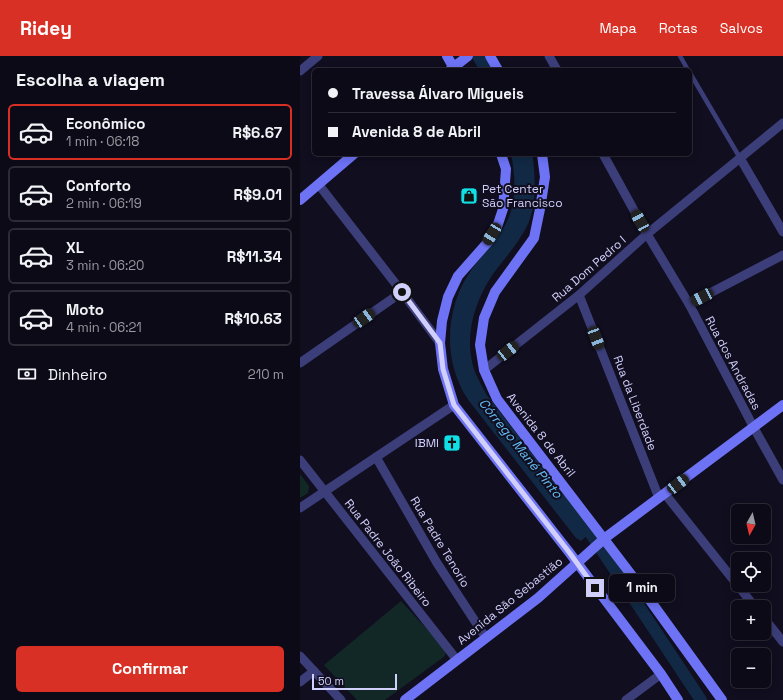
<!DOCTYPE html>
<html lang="pt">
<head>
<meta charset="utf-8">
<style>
	body { margin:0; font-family:"Space Grotesk",sans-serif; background:#1a1824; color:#f1f3f6; height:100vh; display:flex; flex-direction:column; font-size:15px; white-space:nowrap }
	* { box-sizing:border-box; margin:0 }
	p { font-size:13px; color:#9a9aa1 }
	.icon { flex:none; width:22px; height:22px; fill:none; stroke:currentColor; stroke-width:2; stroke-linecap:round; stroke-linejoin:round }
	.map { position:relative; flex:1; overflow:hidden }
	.side { display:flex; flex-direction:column; background:#0c0a17; width:300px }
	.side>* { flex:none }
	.banner { position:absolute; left:12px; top:12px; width:380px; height:88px; border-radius:6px; box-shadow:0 2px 10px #0003,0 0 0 1px #2c2b36; display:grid; align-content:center; height:88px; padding:0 16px; background:#0c0a17 }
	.needle { width:26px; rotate:188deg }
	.fabs { position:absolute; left:431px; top:448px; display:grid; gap:8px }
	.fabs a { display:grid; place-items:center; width:40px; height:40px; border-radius:6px; background:#0c0a17; box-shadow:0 2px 10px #0003,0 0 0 1px #2c2b36; font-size:20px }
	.scale { position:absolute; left:12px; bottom:10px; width:85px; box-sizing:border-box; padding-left:4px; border:2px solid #d1cffb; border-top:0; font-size:11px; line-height:14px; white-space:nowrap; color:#d1cffb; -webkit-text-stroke:3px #100e1f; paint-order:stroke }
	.end { position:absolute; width:18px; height:18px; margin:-9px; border:5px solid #d1cffb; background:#111; box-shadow:0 0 0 2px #111 }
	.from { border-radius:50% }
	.bubble { position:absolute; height:28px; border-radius:6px; background:#0c0a17; box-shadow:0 2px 10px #0003,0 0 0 1px #2c2b36; font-size:13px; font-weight:700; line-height:28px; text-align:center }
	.car { position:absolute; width:12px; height:24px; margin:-12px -6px; border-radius:5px; box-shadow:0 0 3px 1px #0007; background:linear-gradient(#222 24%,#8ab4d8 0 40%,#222 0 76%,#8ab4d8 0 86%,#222 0) }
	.banner b { display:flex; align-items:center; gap:14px; height:38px; font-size:15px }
	.banner b+b { border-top:1px solid #2c2b36 }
	.banner i { width:10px; height:10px; background:#f1f3f6 }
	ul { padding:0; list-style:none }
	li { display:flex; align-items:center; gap:12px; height:56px; margin:0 8px 6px; padding:0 8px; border:2px solid #2c2b36; border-radius:6px }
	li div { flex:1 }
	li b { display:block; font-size:15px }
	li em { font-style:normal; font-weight:700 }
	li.on { border-color:#d93025 }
	li>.icon { width:36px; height:36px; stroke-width:1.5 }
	h2 { padding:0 16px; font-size:18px; line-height:48px }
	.pay { display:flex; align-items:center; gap:10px; height:44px; padding:0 16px; font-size:15px }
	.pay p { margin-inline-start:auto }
	.button { display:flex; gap:8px; margin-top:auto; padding:8px 16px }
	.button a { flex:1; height:46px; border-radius:6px; background:#d93025; color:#fff; font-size:16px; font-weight:700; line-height:46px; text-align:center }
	header { display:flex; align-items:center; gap:24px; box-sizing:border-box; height:56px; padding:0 20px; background:#d93025; color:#fff }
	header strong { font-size:19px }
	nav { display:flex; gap:22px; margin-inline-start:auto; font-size:14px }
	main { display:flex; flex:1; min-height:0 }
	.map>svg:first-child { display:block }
	.green { fill:#112826 }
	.water { fill:#112944 }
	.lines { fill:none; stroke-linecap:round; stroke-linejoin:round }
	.canal { stroke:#112944; stroke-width:12 }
	.lane { stroke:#3c3e7a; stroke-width:4.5 }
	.street { stroke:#3c3e7a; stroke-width:9 }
	.secondary { stroke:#6d73f4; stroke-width:10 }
	.route { stroke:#d1cffb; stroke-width:5 }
	.labels { text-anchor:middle; stroke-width:4; stroke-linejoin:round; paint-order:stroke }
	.poi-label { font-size:12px; fill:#d1cffb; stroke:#100e1f; text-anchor:start }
	.street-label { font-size:12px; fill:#d1cffb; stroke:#100e1f }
	.water-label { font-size:13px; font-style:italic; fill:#65bcf4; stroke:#100e1f }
</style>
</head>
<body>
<header>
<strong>Ridey</strong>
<nav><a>Mapa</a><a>Rotas</a><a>Salvos</a></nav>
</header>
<main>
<section class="side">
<h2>Escolha a viagem</h2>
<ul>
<li class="on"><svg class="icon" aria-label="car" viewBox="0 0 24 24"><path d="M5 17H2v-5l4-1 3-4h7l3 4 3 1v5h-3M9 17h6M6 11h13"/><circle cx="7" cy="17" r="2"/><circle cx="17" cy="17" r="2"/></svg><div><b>Econômico</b><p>1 min · 06:18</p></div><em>R$6.67</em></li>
<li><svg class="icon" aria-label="car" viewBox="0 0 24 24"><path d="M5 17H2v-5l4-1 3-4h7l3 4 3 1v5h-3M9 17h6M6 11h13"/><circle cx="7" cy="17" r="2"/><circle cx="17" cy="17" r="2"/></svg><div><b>Conforto</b><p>2 min · 06:19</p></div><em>R$9.01</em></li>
<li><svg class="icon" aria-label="car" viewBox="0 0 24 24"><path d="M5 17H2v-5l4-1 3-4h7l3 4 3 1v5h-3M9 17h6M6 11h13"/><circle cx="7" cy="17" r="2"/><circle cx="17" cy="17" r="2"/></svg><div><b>XL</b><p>3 min · 06:20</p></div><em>R$11.34</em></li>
<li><svg class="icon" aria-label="car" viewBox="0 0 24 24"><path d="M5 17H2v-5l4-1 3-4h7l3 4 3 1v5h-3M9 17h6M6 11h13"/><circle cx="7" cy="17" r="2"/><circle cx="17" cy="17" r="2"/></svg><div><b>Moto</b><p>4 min · 06:21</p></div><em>R$10.63</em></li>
</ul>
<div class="pay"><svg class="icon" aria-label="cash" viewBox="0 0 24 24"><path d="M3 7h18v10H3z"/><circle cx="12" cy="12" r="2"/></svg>Dinheiro<p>210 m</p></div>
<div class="button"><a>Confirmar</a></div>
</section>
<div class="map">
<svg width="483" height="644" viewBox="0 0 483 644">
	<rect width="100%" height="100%" fill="#100e1f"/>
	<!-- green -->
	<g class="green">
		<path d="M0 418 9 430 8 437 0 442Z"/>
		<path d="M101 545 146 594 145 600 85 644H57L24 609Z"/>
	</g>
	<!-- water -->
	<path class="water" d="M211 98H232L233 102C235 123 237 148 228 168 219 187 205 202 193 218 174 246 163 283 175 316 178 324 183 331 186 338L292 475 281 485 276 482 169 345C166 340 162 335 160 329 143 292 148 246 172 213 185 196 205 176 211 155 216 136 215 117 211 98Z"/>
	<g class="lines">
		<!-- canal -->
		<g class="canal">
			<path d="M178 0 186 14"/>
			<path d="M280 464 291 478 401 644"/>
		</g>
		<!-- lane -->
		<g class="lane">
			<path d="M380 0 388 14"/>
			<path d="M390 17 440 102"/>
		</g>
		<!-- street -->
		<g class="street">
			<path d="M249 0 257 14"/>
			<path d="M0 15 18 0"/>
			<path d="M303 98 347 178 389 248 454 372 483 424"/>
			<path d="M440 102 483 176"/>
			<path d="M19 129 102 236 140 287"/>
			<path d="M279 239 359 442"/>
			<path d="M389 248 483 199"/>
			<path d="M0 307 102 236"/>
			<path d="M184 314 279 239 347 178 483 67"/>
			<path d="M76 401 137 507 186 582"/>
			<path d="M0 404 157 604"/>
			<path d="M365 438 455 551"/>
			<path d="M0 452 154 349"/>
			<path d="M464 562 483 586"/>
			<path d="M0 600 41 644"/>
			<path d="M0 626 14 615"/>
			<path d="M326 644 361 618"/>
		</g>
		<!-- secondary -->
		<g class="secondary">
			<path d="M147 0 155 14"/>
			<path d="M190 0 198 14"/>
			<path d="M150 14 168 0"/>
			<path d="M201 98 206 113 203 153 197 171 188 186 158 220 148 241 142 265 140 287 143 313 154 349 269 496 361 618 378 644"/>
			<path d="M242 98 245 121 240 153 234 182 195 236 184 262 180 289 184 314 197 343 336 525 422 644"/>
			<path d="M0 144 54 98"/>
			<path d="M105 644 238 542 305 482 483 349"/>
		</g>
	</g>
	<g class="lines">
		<!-- route -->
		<path class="route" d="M102 236 140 287 143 313 154 349 269 496 295 532"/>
	</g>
	<!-- icons -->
	<defs>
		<g id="shop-square" transform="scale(0.9)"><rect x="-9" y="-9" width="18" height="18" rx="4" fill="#11dfe6" stroke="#100e1f"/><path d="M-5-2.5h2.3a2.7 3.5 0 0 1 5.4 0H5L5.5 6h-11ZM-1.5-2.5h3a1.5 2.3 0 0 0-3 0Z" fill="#111"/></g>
		<g id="church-square" transform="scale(0.9)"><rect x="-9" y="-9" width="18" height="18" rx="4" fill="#11dfe6" stroke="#100e1f"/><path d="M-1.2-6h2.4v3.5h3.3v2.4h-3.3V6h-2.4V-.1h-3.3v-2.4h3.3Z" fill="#111"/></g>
	</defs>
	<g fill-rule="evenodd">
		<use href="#shop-square" x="169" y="140"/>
		<use href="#church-square" x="152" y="387"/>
	</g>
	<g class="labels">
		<!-- poi labels -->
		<g class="poi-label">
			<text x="182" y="137">Pet Center<tspan x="182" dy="14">São Francisco</tspan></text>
			<text x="139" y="391" text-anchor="end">IBMI</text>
		</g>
		<!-- street labels -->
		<g class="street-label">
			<text transform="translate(289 213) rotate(-41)" y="4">Rua Dom Pedro I</text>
			<text transform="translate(433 307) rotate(62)" y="4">Rua dos Andradas</text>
			<text transform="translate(335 347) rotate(69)" y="4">Rua da Liberdade</text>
			<text transform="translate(241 379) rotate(52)" y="4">Avenida 8 de Abril</text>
			<text transform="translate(140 486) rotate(59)" y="4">Rua Padre Tenorio</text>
			<text transform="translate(88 497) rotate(52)" y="4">Rua Padre João Ribeiro</text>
			<text transform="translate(210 545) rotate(-39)" y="4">Avenida São Sebastião</text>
		</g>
		<!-- water labels -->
		<g class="water-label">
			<text transform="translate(221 392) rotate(51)" y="5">Córrego Mané Pinto</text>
		</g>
	</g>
</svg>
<div class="fabs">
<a><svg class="needle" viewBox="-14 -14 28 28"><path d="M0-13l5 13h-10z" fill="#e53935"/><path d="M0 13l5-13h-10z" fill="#9a9aa1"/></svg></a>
<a><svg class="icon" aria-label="locate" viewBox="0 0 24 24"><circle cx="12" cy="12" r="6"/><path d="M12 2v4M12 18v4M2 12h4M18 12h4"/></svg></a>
<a>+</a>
<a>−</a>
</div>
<div class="scale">50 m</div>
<i class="end from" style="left:102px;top:236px"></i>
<i class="end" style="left:295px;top:532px"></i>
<div class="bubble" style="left:309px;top:518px;width:66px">1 min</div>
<i class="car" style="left:340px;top:165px;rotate:331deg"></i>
<i class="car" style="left:192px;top:178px;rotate:212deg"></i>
<i class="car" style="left:402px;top:241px;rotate:243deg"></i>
<i class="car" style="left:64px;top:262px;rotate:55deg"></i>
<i class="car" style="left:296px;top:282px;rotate:159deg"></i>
<i class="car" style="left:208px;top:295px;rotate:52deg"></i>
<i class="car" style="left:378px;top:428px;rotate:53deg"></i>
<div class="banner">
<b><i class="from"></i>Travessa Álvaro Migueis</b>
<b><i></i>Avenida 8 de Abril</b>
</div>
</div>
</main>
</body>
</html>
